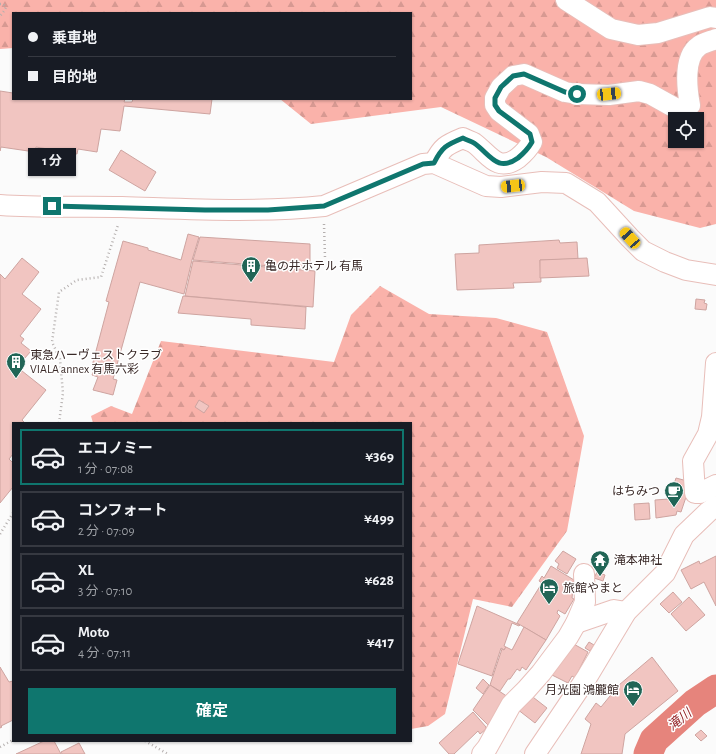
<!DOCTYPE html>
<html lang="ja">
<head>
<meta charset="utf-8">
<style>
	body { margin:0; font-family:"Alegreya Sans","Noto Sans JP",sans-serif; background:#242831; color:#f1f3f6; height:100vh; display:flex; flex-direction:column; font-size:15px; white-space:nowrap }
	* { box-sizing:border-box; margin:0 }
	p { font-size:13px; color:#9ea1a6 }
	.icon { flex:none; width:22px; height:22px; fill:none; stroke:currentColor; stroke-width:2; stroke-linecap:round; stroke-linejoin:round }
	.map { position:relative; flex:1; overflow:hidden }
	.details { position:absolute; left:12px; top:422px; width:400px; height:320px; display:flex; flex-direction:column; background:#171b24; border-radius:0px; box-shadow:0 1px 3px #0004 }
	.details>* { flex:none }
	.hud { position:absolute; left:12px; top:12px; width:400px; height:88px; border-radius:0px; box-shadow:0 1px 3px #0004; display:grid; align-content:center; height:88px; padding:0 16px; background:#171b24 }
	.fabs { position:absolute; left:668px; top:112px; display:grid; gap:8px }
	.fabs a { display:grid; place-items:center; width:36px; height:36px; border-radius:0px; background:#171b24; box-shadow:0 1px 3px #0004; font-size:20px }
	.end { position:absolute; width:18px; height:18px; margin:-9px; border:5px solid #0f766e; background:#fff; box-shadow:0 0 0 2px #fff }
	.from { border-radius:50% }
	.bubble { position:absolute; height:28px; border-radius:0px; background:#171b24; box-shadow:0 1px 3px #0004; font-size:13px; font-weight:700; line-height:28px; text-align:center }
	.car { position:absolute; width:12px; height:24px; margin:-12px -6px; border-radius:5px; box-shadow:0 0 3px 1px #0007; background:linear-gradient(#f5c518 24%,#345 0 40%,#f5c518 0 76%,#345 0 86%,#f5c518 0) }
	.hud b { display:flex; align-items:center; gap:14px; height:38px; font-size:15px }
	.hud b+b { border-top:1px solid #363941 }
	.hud i { width:10px; height:10px; background:#f1f3f6 }
	ul { padding:7px 0 0; list-style:none }
	li { display:flex; align-items:center; gap:12px; height:56px; margin:0 8px 6px; padding:0 8px; border:2px solid #363941; border-radius:0px }
	li div { flex:1 }
	li b { display:block; font-size:15px }
	li em { font-style:normal; font-weight:700 }
	li.selected { border-color:#0f766e }
	li>.icon { width:36px; height:36px; stroke-width:1.5 }
	.action { display:flex; gap:8px; margin-top:auto; padding:8px 16px }
	.action a { flex:1; height:46px; border-radius:0px; background:#0f766e; color:#fff; font-size:16px; font-weight:700; line-height:46px; text-align:center }
	.map>svg:first-child { display:block }
	.forest { fill:url(#forest-firs); fill-rule:evenodd }
	.lines { fill:none; stroke-linecap:round; stroke-linejoin:round }
	.river { stroke:#e6847c; stroke-width:29 }
	.building { fill:#f1c5c1; stroke:#cea4a0 }
	.minor-casing { stroke:#e8beb9; stroke-width:22 }
	.path { stroke:#b4afae; stroke-width:2.5; stroke-dasharray:1 3; stroke-linecap:butt }
	.minor { stroke:#fff; stroke-width:20 }
	.route { stroke:#0f766e; stroke-width:5 }
	.labels { text-anchor:middle; stroke-width:3; stroke-linejoin:round; paint-order:stroke }
	.poi-label { font-size:12px; fill:#392927; stroke:#fff; text-anchor:start }
	.water-label { font-size:13px; font-style:italic; fill:#8e191d; stroke:#fff }
</style>
</head>
<body>
<div class="map">
<svg width="716" height="754" viewBox="0 0 716 754">
	<defs>
		<pattern id="forest-firs" width="22" height="20" patternUnits="userSpaceOnUse"><rect width="22" height="20" fill="#fab2aa"/><path d="M5 1l3.5 6h-7zM16 11l3.5 6h-7z" fill="#d79992"/></pattern>
	</defs>
	<rect width="100%" height="100%" fill="#fbfbfb"/>
	<!-- forest -->
	<g class="forest">
		<path d="M0 0H716V224L700 228 634 211 546 157 441 107 311 124 280 99H411V13H13V48L0 49ZM675 119H697V141H675Z"/>
		<path d="M380 286 429 314 496 318 547 332 584 436 567 531 512 607 473 599 445 714 428 726 411 729V423H93L91 416 111 406 132 414 161 341 334 362 351 315Z"/>
	</g>
	<g class="lines">
		<!-- river -->
		<path class="river" d="M648 754 654 740 695 703 716 689"/>
	</g>
	<!-- building -->
	<g class="building">
		<path d="M0 91 13 93V99H125L124 102H132L133 99H212L210 114 124 106 120 131 101 129 97 152 78 149 77 154 36 147 35 152 1 147 0 151Z"/>
		<path d="M121 150 156 172 145 191 109 170Z"/>
		<path d="M188 234 199 237 192 260 184 294 140 282 113 379 117 380 113 395 93 390 98 377 92 375 95 368 92 366 109 302 106 301 123 241 148 248V250L181 260Z"/>
		<path d="M200 237 310 244V269L193 260Z"/>
		<path d="M559 240 560 243 577 242 578 259 540 260 541 282 513 283 514 288 457 290 455 254 479 253V245Z"/>
		<path d="M22 258 39 272 22 294 41 309 20 336 24 339 21 343 31 351 17 367 46 390 22 420 25 423H13V454L9 459 13 463V487L0 503V274L5 279Z"/>
		<path d="M587 258 589 276 540 278V260Z"/>
		<path d="M193 261 315 271 313 307 185 296Z"/>
		<path d="M183 296 306 307 305 329 251 325V319L178 313Z"/>
		<path d="M696 299 705 300 704 303 707 304 706 310 695 309Z"/>
		<path d="M199 400 209 406 204 413 195 407Z"/>
		<path d="M676 478 691 482 681 512 677 511 676 515 656 518 655 500 669 499Z"/>
		<path d="M649 503 650 519 635 520 634 504Z"/>
		<path d="M563 551 576 559 567 574 557 568 559 564 555 561Z"/>
		<path d="M716 556V606L704 582 691 589 681 570 699 561 700 564Z"/>
		<path d="M551 566 574 580 572 598 574 599 565 614 558 610 557 613 560 616 546 640 517 623 542 583 539 581 542 576 544 578Z"/>
		<path d="M597 572 605 575 603 581 594 578Z"/>
		<path d="M673 592 682 602 669 613 660 604Z"/>
		<path d="M689 597 705 615 686 631 671 614Z"/>
		<path d="M477 606 520 625 519 626 512 623 504 646 506 647 504 650 501 648 492 676 458 664Z"/>
		<path d="M524 627 546 640 526 670 522 667 520 671 517 669 510 679H508L500 691 490 685 502 649 504 650 506 647 512 650Z"/>
		<path d="M570 642 588 652 575 678 572 676 568 683 550 674Z"/>
		<path d="M589 642 594 645 590 651 585 648Z"/>
		<path d="M652 657 678 691 625 734 622 754H581L591 724 585 719 596 703 601 707 619 685Z"/>
		<path d="M0 667 9 682 13 681V720L1 726 2 727 0 728Z"/>
		<path d="M483 679 489 685 483 694 476 688Z"/>
		<path d="M490 685 508 697 489 726 473 710Z"/>
		<path d="M529 694 547 708 535 723 517 709Z"/>
		<path d="M473 712 486 727 485 730 480 734 478 731 454 754H449L439 743Z"/>
		<path d="M701 730 707 736 701 741 695 735Z"/>
		<path d="M44 741H54L61 754H16Z"/>
		<path d="M79 743 85 754H62L61 752Z"/>
	</g>
	<g class="lines">
		<!-- minor casing -->
		<g class="minor-casing">
			<g id="minor">
				<path d="M566 0 611 29 638 35 658 33 710 17 716 18"/>
				<path d="M434 163C442 147 446 145 463 138 466 140 471 141 474 143 489 154 497 173 518 158 524 153 528 149 532 142L529 134 499 111 495 105V98L501 87 513 76 524 74 565 92 577 94 609 95 639 91 650 94 677 109H684L690 105C687 89 683 57 699 46 703 43 711 41 716 39"/>
				<path d="M0 205C41 208 81 206 122 207 189 209 256 213 324 206L423 164 434 163 486 186 501 187 542 182 566 183 597 202 630 238 643 251 665 262 686 270 716 275"/>
				<path d="M716 363 712 417 708 434 693 461 695 493H700L716 485"/>
				<path d="M576 623 614 610 626 612"/>
				<path d="M482 754 487 748 511 705 526 690 541 673 568 637 576 623 585 602 584 574"/>
				<path d="M535 754 587 677 626 612 665 573 684 535 708 512 716 506"/>
			</g>
		</g>
		<!-- path -->
		<g class="path">
			<path d="M0 4H3L6 7 4 11 0 16"/>
			<path d="M324 224 325 258"/>
			<path d="M59 423 63 393 60 359 52 342 59 292 77 280 101 277 118 225"/>
			<path d="M0 534 13 513"/>
			<path d="M145 741 168 754"/>
			<path d="M0 747 13 740"/>
		</g>
		<!-- minor -->
		<use href="#minor" class="minor"/>
	</g>
	<g class="lines">
		<!-- route -->
		<path class="route" d="M52 206 205 210H268L324 206 423 164 434 163C442 147 446 145 463 138 466 140 471 141 474 143 490 154 497 173 518 158 524 153 528 149 532 142L530 134 499 111 495 105V98L501 87 513 76 524 74 565 92 577 94"/>
	</g>
	<!-- icons -->
	<defs>
		<g id="building-pin" transform="scale(1)"><path d="M0 17L-7.5 6A9.5 9.5 0 1 1 7.5 6Z" fill="#216556" stroke="#fff"/><path d="M-4-6H4V6H1V3H-1V6H-4ZM-2.5-4.3h1.7v1.8h-1.7ZM.8-4.3h1.7v1.8H.8ZM-2.5-1h1.7V.8h-1.7ZM.8-1h1.7V.8H.8Z" fill="#fff"/></g>
		<g id="cafe-pin" transform="scale(1)"><path d="M0 17L-7.5 6A9.5 9.5 0 1 1 7.5 6Z" fill="#216556" stroke="#fff"/><path d="M-5.5-4.5H6V0H3Q3 3.5 0 3.5H-2.5Q-5.5 3.5-5.5 0ZM3-3.2v2h1.7v-2ZM-6 4.5H4V6H-6Z" fill="#fff"/></g>
		<g id="temple-pin" transform="scale(1)"><path d="M0 17L-7.5 6A9.5 9.5 0 1 1 7.5 6Z" fill="#216556" stroke="#fff"/><path d="M0-6L5-2H3V0L6.5 2.5H4V6H1.5V3h-3V6H-4V2.5H-6.5L-3 0V-2H-5Z" fill="#fff"/></g>
		<g id="hotel-pin" transform="scale(1)"><path d="M0 17L-7.5 6A9.5 9.5 0 1 1 7.5 6Z" fill="#216556" stroke="#fff"/><path d="M-6-4.5h1.5V1H6V5H4.5V3h-9V5H-6ZM-4 0a1.8 1.8 0 1 1 3.6 0ZM.5 0V-2.5h3Q6-2.5 6 0Z" fill="#fff"/></g>
	</defs>
	<g fill-rule="evenodd">
		<use href="#building-pin" x="251" y="266"/>
		<use href="#building-pin" x="16" y="362"/>
		<use href="#cafe-pin" x="674" y="491"/>
		<use href="#temple-pin" x="600" y="560"/>
		<use href="#hotel-pin" x="549" y="588"/>
		<use href="#hotel-pin" x="633" y="690"/>
	</g>
	<g class="labels">
		<!-- poi labels -->
		<g class="poi-label">
			<text x="265" y="270">亀の井ホテル 有馬</text>
			<text x="30" y="359">東急ハーヴェストクラブ<tspan x="30" dy="14">VIALA annex 有馬六彩</tspan></text>
			<text x="660" y="495" text-anchor="end">はちみつ</text>
			<text x="614" y="564">滝本神社</text>
			<text x="563" y="592">旅館やまと</text>
			<text x="619" y="694" text-anchor="end">月光園 鴻朧館</text>
		</g>
		<!-- water labels -->
		<g class="water-label">
			<text transform="translate(679 719) rotate(-39)" y="5">滝川</text>
		</g>
	</g>
</svg>
<div class="fabs">
<a><svg class="icon" aria-label="locate" viewBox="0 0 24 24"><circle cx="12" cy="12" r="6"/><path d="M12 2v4M12 18v4M2 12h4M18 12h4"/></svg></a>
</div>
<i class="end from" style="left:577px;top:94px"></i>
<i class="end" style="left:52px;top:206px"></i>
<div class="bubble" style="left:28px;top:148px;width:48px">1 分</div>
<i class="car" style="left:609px;top:94px;rotate:84deg"></i>
<i class="car" style="left:513px;top:186px;rotate:264deg"></i>
<i class="car" style="left:630px;top:238px;rotate:318deg"></i>
<div class="hud">
<b><i class="from"></i>乗車地</b>
<b><i></i>目的地</b>
</div>
<section class="details">
<ul>
<li class="selected"><svg class="icon" aria-label="car" viewBox="0 0 24 24"><path d="M5 17H2v-5l4-1 3-4h7l3 4 3 1v5h-3M9 17h6M6 11h13"/><circle cx="7" cy="17" r="2"/><circle cx="17" cy="17" r="2"/></svg><div><b>エコノミー</b><p>1 分 · 07:08</p></div><em>¥369</em></li>
<li><svg class="icon" aria-label="car" viewBox="0 0 24 24"><path d="M5 17H2v-5l4-1 3-4h7l3 4 3 1v5h-3M9 17h6M6 11h13"/><circle cx="7" cy="17" r="2"/><circle cx="17" cy="17" r="2"/></svg><div><b>コンフォート</b><p>2 分 · 07:09</p></div><em>¥499</em></li>
<li><svg class="icon" aria-label="car" viewBox="0 0 24 24"><path d="M5 17H2v-5l4-1 3-4h7l3 4 3 1v5h-3M9 17h6M6 11h13"/><circle cx="7" cy="17" r="2"/><circle cx="17" cy="17" r="2"/></svg><div><b>XL</b><p>3 分 · 07:10</p></div><em>¥628</em></li>
<li><svg class="icon" aria-label="car" viewBox="0 0 24 24"><path d="M5 17H2v-5l4-1 3-4h7l3 4 3 1v5h-3M9 17h6M6 11h13"/><circle cx="7" cy="17" r="2"/><circle cx="17" cy="17" r="2"/></svg><div><b>Moto</b><p>4 分 · 07:11</p></div><em>¥417</em></li>
</ul>
<div class="action"><a>確定</a></div>
</section>
</div>
</body>
</html>
